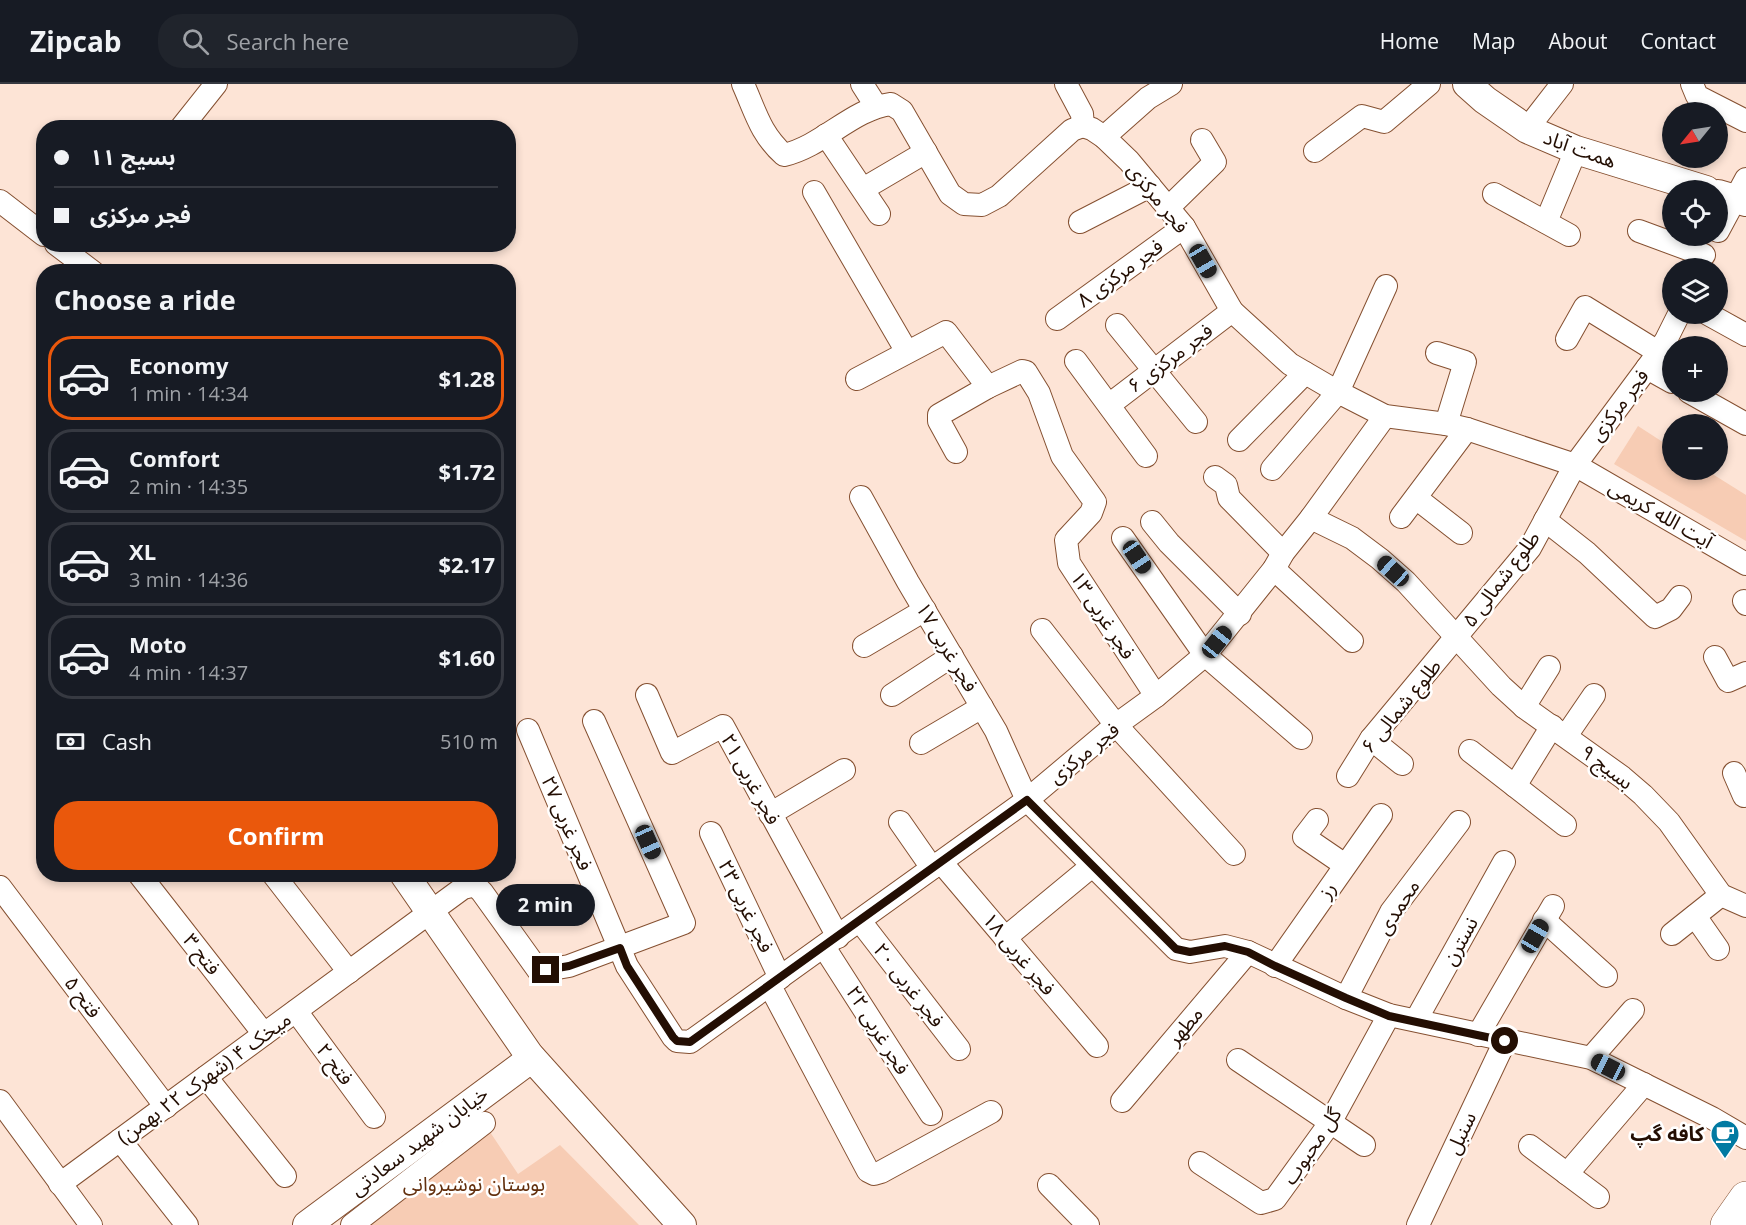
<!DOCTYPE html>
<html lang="en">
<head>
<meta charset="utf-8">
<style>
	body { margin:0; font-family:"Open Sans","Noto Sans Arabic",sans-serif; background:#20242c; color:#f1f3f6; height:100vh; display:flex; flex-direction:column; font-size:22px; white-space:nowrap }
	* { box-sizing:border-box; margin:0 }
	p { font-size:20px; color:#9ea1a6 }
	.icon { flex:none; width:33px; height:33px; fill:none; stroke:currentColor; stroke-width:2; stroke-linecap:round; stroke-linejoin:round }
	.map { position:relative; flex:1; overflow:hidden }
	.drawer { position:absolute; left:36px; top:180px; width:480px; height:618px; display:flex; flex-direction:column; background:#171b24; border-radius:24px; box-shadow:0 3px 9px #0003 }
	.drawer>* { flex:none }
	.guide { position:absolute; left:36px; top:36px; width:480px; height:132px; border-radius:24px; box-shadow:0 3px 9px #0003; display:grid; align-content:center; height:132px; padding:0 18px; background:#171b24 }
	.needle { width:39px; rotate:240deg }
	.buttons { position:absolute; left:1662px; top:18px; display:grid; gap:12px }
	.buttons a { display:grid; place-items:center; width:66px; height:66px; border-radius:50%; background:#171b24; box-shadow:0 3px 9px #0003; font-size:30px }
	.end { position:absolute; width:27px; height:27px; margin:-14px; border:8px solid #230e03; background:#fff; box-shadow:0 0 0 3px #fff }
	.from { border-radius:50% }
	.bubble { position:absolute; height:42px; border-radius:21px; background:#171b24; box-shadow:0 3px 9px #0003; font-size:20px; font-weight:700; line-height:42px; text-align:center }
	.car { position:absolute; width:18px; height:36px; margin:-18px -9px; border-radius:8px; box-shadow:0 0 4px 2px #0007; background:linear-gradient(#222 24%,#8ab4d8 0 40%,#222 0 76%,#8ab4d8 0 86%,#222 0) }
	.guide b { display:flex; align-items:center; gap:21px; height:57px; font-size:22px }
	.guide b+b { border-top:2px solid #363941 }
	.guide i { width:15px; height:15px; background:#f1f3f6 }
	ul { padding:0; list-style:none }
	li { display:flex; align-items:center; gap:18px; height:84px; margin:0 12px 9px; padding:0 6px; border:3px solid #363941; border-radius:24px }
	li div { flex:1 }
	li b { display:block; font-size:22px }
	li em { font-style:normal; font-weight:700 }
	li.selected { border-color:#ea580c }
	li>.icon { width:54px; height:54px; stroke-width:1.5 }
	h2 { padding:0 18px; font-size:27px; line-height:72px }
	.pay { display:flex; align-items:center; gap:15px; height:66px; padding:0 18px; font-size:22px }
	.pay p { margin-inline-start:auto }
	.action { display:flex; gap:12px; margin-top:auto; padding:12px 18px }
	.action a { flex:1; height:69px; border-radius:24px; background:#ea580c; color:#fff; font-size:24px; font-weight:700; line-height:69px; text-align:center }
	header { display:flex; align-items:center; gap:36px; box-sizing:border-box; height:84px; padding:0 30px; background:#171b24; border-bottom:2px solid #363941 }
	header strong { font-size:28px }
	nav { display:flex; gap:33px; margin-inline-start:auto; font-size:21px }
	.search { width:420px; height:54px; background:#20242c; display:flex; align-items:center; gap:15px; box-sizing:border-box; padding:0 21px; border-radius:24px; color:#9ea1a6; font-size:22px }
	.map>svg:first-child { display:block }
	.green { fill:#f7ccb4 }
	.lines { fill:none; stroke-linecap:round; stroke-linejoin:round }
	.minor-casing { stroke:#855031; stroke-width:24 }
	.major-casing { stroke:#855031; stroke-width:30 }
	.highway-casing { stroke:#855031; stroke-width:34 }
	.minor { stroke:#fff; stroke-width:22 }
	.major { stroke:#fff; stroke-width:28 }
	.highway { stroke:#fff; stroke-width:33 }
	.route { stroke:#230e03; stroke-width:8 }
	.labels { text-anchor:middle; stroke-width:5; stroke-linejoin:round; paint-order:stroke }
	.street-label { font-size:20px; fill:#230e03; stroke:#fff }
	.poi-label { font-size:20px; font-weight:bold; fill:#230e03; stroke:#fff; text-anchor:end }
	.park-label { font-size:20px; fill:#63300e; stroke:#fff }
</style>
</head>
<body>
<header>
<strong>Zipcab</strong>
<div class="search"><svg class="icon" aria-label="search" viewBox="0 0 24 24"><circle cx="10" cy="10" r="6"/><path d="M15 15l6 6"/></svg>Search here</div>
<nav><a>Home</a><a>Map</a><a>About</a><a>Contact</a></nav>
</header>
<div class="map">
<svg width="1746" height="1141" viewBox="0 0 1746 1141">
	<rect width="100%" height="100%" fill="#fde4d6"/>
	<!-- green -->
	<g class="green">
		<path d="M1638 342 1672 364V386H1706L1746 411V457L1614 380Z"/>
		<path d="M484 1039 518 1090 560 1061 639 1141H352Z"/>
	</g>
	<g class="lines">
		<!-- minor casing -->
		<g class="minor-casing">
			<g id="minor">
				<path d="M743 0C756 29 760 49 784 71 823 62 852 25 891 20L902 27 950 110 964 120 982 121 999 112 1072 46 1083 42"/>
				<path d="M862 0 876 22"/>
				<path d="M1066 0 1082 30 1083 42"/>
				<path d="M1692 0 1697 12 1746 37"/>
				<path d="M1083 42 1092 45 1104 53 1129 77 1184 143 1232 227 1290 280 1338 308 1385 332 1446 340 1467 345 1575 381 1746 480"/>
				<path d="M181 44 216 0"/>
				<path d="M1527 45 1562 0"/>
				<path d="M826 51 879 130"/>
				<path d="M1104 53 1148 14 1171 0"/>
				<path d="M1315 67 1362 32 1384 38 1429 0"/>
				<path d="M863 105 926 68"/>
				<path d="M814 108 907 268"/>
				<path d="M1494 110 1569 151"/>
				<path d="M0 117 44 151"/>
				<path d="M1168 124 1215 78 1202 56"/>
				<path d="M1080 138 1150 102"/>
				<path d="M1546 138 1576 66"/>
				<path d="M1639 147 1704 171"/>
				<path d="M1718 147 1746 95"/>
				<path d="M56 160 93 188"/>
				<path d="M1708 230 1746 251"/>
				<path d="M1057 235 1184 143"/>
				<path d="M1117 241 1196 338"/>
				<path d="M1567 255 1585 223 1658 268"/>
				<path d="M1437 269 1465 278 1446 340"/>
				<path d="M1076 277 1146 372"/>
				<path d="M1647 284 1672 298"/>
				<path d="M857 295 946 248 988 303"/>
				<path d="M1689 308 1746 340"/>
				<path d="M1109 321 1232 227"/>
				<path d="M1239 356 1305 289"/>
				<path d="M956 368 939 337V331L988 303 1022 287 1026 288 1039 309 1062 372 1095 418 1091 429 1066 456 1069 479 1156 612"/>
				<path d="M1272 385 1338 308 1386 202"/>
				<path d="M1215 393 1226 401 1229 414 1283 469"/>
				<path d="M861 413 908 498 996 647 1027 716 1176 865 1190 868 1225 862 1248 868 1346 914 1389 931 1591 974 1712 1034 1746 1054"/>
				<path d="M1416 414 1461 449"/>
				<path d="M1401 433 1467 345"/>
				<path d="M1311 434 1352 454 1380 475 1406 498 1501 602 1524 623 1622 693 1643 711 1669 738 1721 811 1746 822"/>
				<path d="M1545 436 1587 469 1655 533 1671 525 1680 513"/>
				<path d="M1152 438 1169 459 1240 530"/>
				<path d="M1123 454 1205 571 1301 654"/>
				<path d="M1274 485 1352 557"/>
				<path d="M1744 517 1746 520"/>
				<path d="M1042 546 1116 641 1234 770"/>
				<path d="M864 562 925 526"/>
				<path d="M1715 573 1728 597 1746 589"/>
				<path d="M647 611 672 669 723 642 838 853"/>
				<path d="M892 611 952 572"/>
				<path d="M1524 623 1549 583"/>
				<path d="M528 646 627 882 673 953 677 957 690 958 1027 716 1116 641 1156 612 1205 571 1274 485 1283 469 1311 434 1385 332"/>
				<path d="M1566 652 1594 611"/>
				<path d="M1371 655 1402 680"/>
				<path d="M921 659 982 623"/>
				<path d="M1470 667 1565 741"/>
				<path d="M1734 689 1744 712 1746 711"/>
				<path d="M1348 692 1371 655 1530 464 1575 381 1653 276 1666 256 1679 230"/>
				<path d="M1515 702 1552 642"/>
				<path d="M770 730 844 686"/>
				<path d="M1317 736 1304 753 1345 781"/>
				<path d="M900 738 932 784"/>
				<path d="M711 749 780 894"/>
				<path d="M941 778 1097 962"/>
				<path d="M139 790 264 950"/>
				<path d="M273 790 349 888"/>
				<path d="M0 803 166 1023"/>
				<path d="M1695 832 1718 865"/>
				<path d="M1544 836 1606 892"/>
				<path d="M860 837 959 965"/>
				<path d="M1672 850 1721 811"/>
				<path d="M1005 854 1092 782"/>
				<path d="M824 863 931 1030"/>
				<path d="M1275 882 1381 731"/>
				<path d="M770 902 868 1087 874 1090 881 1088 991 1028"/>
				<path d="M1346 914 1391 828 1459 738"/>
				<path d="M296 927 374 1033"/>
				<path d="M1416 936 1504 778"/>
				<path d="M1478 951 1553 822"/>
				<path d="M1591 974 1633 926"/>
				<path d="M1238 976 1364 1061"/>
				<path d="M206 993 285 1092"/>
				<path d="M0 1017 91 1141"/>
				<path d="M1122 1017 1248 868"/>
				<path d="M120 1056 187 1141"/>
				<path d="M1530 1062 1598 1113"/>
				<path d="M1200 1079 1261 1119 1275 1115 1330 1039 1389 931"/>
				<path d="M1567 1090 1644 1000"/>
				<path d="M60 1100 463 804 475 801 482 808 538 886H546L569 882 684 839 594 637"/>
				<path d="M1049 1101 1088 1141"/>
				<path d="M352 1141 484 1039"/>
				<path d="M1418 1141 1505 957"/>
			</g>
		</g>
		<!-- major casing -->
		<g class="major-casing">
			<g id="major">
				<path d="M1467 0 1485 16 1527 45 1576 66 1706 106"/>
				<path d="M1718 110 1746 118"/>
				<path d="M404 790 532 975"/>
				<path d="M307 1141 532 974 682 1141"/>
			</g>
		</g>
		<!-- highway casing -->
		<g class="highway-casing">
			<path id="highway" d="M1727 1141 1746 1114"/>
		</g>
		<!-- minor -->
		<use href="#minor" class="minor"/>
		<!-- major -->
		<use href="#major" class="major"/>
		<!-- highway -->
		<use href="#highway" class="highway"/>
	</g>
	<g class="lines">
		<!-- route -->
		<path class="route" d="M546 886 569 882 620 864 627 882 673 953 677 957 690 958 1027 716 1176 865 1190 868 1225 862 1248 868 1275 882 1346 914 1389 932 1505 957"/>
	</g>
	<!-- icons -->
	<defs>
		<g id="cafe-pin" transform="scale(1.5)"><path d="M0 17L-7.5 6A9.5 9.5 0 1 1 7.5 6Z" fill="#017aa2" stroke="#fff"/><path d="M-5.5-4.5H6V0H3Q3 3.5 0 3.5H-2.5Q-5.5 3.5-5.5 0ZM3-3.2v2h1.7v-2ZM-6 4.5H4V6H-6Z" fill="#fff"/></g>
	</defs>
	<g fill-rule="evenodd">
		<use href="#cafe-pin" x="1725" y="1050"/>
	</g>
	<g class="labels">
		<!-- street labels -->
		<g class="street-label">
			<text transform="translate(1580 65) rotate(20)" y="7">همت آباد</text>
			<text transform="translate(1158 114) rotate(51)" y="7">فجر مرکزی</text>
			<text transform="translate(1120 189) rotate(-36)" y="7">فجر مرکزی ۸</text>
			<text transform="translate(1170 274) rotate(-37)" y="7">فجر مرکزی ۶</text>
			<text transform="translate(1619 321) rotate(-53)" y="7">فجر مرکزی</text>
			<text transform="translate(1661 430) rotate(30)" y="7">آیت الله کریمی</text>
			<text transform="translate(1501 495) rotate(-53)" y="7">طلوع شمالی ۵</text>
			<text transform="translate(1103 531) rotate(57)" y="7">فجر غربی ۱۳</text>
			<text transform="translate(947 563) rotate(59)" y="7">فجر غربی ۱۷</text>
			<text transform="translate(1401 622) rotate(-51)" y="7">طلوع شمالی ۶</text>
			<text transform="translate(1084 669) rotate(-39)" y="7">فجر مرکزی</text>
			<text transform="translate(1607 683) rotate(37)" y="7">بسیج ۹</text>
			<text transform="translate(751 695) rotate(61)" y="7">فجر غربی ۲۱</text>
			<text transform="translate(567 739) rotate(67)" y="7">فجر غربی ۲۷</text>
			<text transform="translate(1327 806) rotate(-55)" y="7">رز</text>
			<text transform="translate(746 822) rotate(64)" y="7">فجر غربی ۲۳</text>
			<text transform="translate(1398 823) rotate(-57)" y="7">محمدی</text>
			<text transform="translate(1460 857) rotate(-61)" y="7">نسترن</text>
			<text transform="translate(202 870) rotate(52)" y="7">فتح ۳</text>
			<text transform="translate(1019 870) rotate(50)" y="7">فجر غربی ۱۸</text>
			<text transform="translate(909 901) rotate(52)" y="7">فجر غربی ۲۰</text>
			<text transform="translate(83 913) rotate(53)" y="7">فتح ۵</text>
			<text transform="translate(1185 942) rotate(-50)" y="7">مطهر</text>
			<text transform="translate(878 946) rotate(58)" y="7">فجر غربی ۲۲</text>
			<text transform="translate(335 980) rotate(53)" y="7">فتح ۲</text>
			<text transform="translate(204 994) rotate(-36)" y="7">(شهرک ۲۲ بهمن) میخک ۴</text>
			<text transform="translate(1461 1049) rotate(-65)" y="7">سنبل</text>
			<text transform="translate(419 1057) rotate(-37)" y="7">خیابان شهید سعادتی</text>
			<text transform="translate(1312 1062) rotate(-56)" y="7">گل محبوب</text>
		</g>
		<!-- poi labels -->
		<g class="poi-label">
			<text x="1704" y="1057">کافه گپ</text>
		</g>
		<!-- park labels -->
		<g class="park-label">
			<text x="474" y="1107">بوستان نوشیروانی</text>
		</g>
	</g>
</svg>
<div class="buttons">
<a><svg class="needle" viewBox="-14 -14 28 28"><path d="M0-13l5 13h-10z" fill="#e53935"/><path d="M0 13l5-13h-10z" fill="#9ea1a6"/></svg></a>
<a><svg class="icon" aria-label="locate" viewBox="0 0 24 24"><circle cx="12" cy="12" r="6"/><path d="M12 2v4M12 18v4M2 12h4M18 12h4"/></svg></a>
<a><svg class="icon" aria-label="layers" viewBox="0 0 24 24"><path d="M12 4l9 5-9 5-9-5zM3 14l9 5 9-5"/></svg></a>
<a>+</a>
<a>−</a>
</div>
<i class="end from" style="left:1505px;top:957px"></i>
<i class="end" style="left:546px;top:886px"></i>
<div class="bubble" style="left:496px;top:800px;width:99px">2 min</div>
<i class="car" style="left:1203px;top:177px;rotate:150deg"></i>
<i class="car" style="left:1137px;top:473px;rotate:146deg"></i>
<i class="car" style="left:1393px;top:487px;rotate:312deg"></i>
<i class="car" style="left:1217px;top:558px;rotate:39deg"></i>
<i class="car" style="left:648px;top:758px;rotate:156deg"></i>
<i class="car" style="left:1535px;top:852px;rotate:30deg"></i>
<i class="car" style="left:1608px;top:983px;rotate:297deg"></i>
<div class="guide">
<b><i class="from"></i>بسیج ۱۱</b>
<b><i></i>فجر مرکزی</b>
</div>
<section class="drawer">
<h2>Choose a ride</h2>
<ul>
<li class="selected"><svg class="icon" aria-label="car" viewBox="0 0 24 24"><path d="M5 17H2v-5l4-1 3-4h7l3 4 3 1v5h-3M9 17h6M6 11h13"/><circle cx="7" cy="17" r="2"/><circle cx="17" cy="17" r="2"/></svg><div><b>Economy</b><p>1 min · 14:34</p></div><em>$1.28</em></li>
<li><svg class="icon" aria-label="car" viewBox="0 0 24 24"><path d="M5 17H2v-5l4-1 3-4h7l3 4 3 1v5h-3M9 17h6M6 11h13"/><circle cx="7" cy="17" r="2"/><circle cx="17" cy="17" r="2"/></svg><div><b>Comfort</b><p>2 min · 14:35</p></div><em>$1.72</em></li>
<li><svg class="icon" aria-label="car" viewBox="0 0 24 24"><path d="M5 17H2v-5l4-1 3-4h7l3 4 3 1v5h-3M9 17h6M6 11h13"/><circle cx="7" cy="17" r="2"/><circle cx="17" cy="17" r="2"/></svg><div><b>XL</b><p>3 min · 14:36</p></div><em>$2.17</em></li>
<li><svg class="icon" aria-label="car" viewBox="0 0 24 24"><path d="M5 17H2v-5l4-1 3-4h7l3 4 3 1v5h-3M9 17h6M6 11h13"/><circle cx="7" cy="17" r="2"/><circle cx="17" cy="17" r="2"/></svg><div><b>Moto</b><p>4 min · 14:37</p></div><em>$1.60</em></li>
</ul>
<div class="pay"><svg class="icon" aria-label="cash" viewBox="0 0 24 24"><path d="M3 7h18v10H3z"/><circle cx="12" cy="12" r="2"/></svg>Cash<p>510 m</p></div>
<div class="action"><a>Confirm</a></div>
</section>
</div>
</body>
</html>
